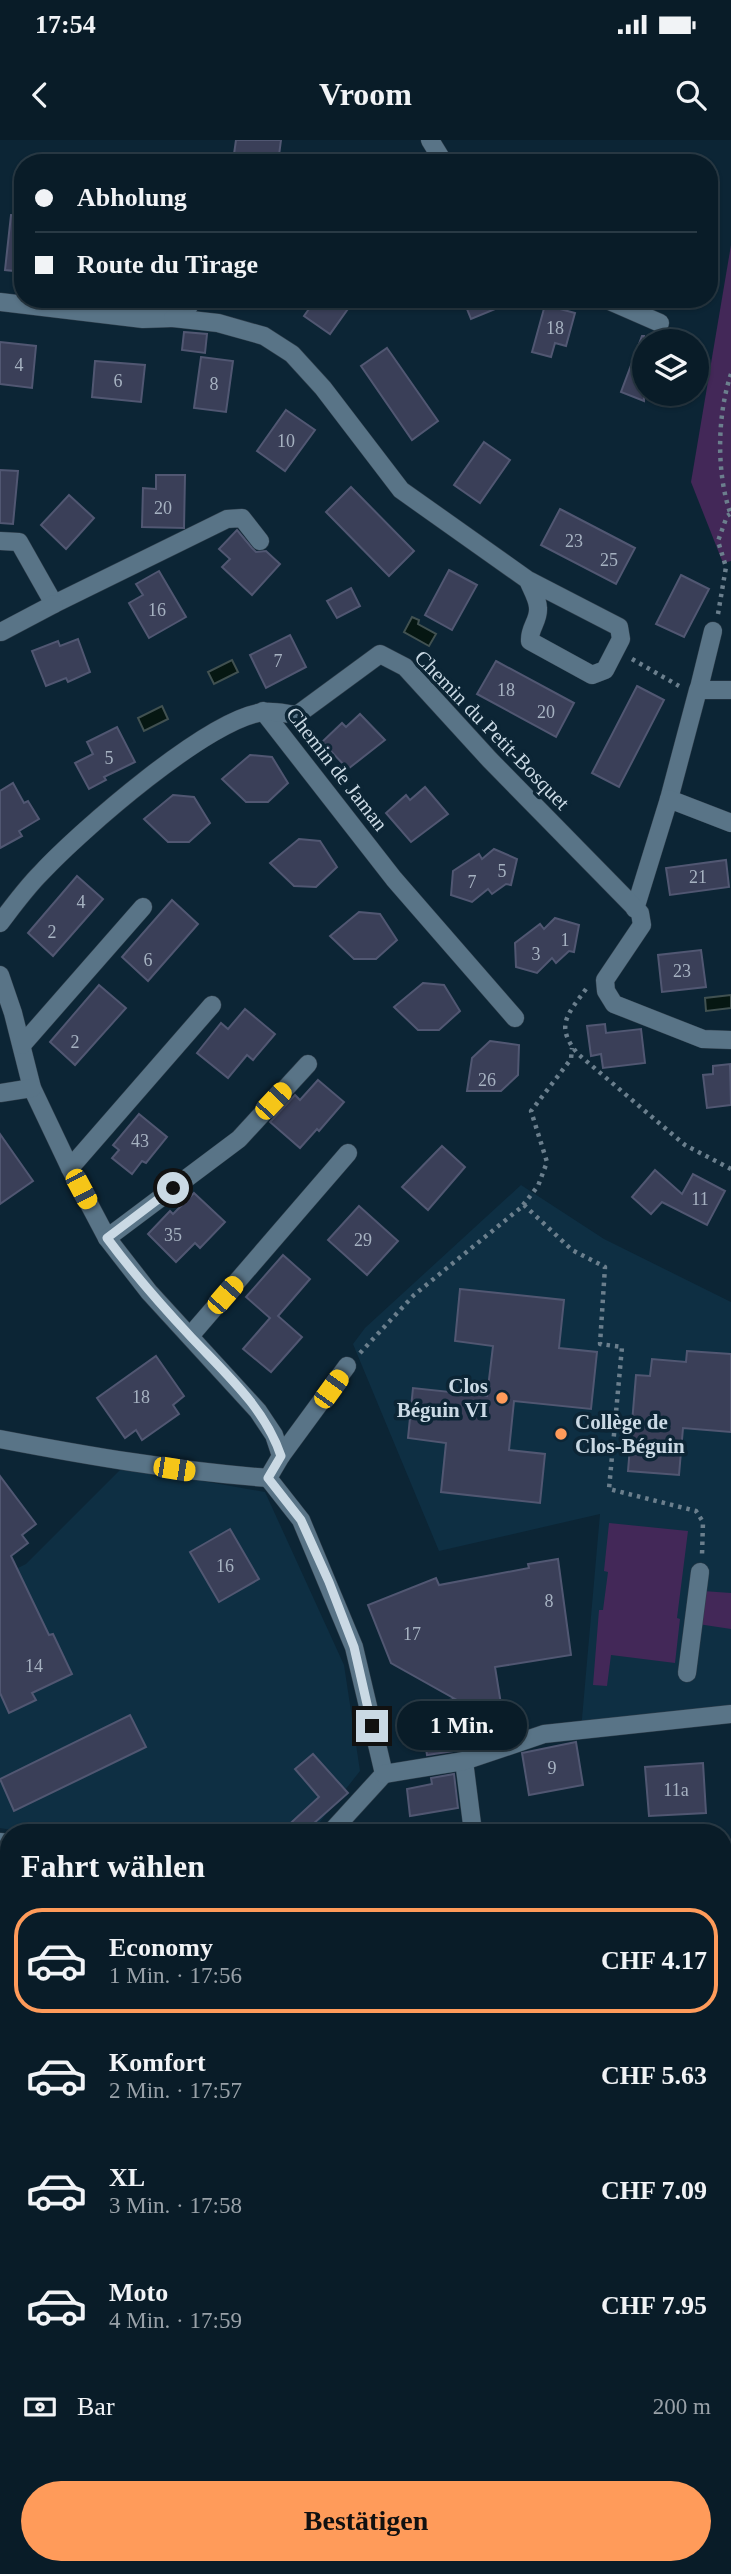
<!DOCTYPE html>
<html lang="de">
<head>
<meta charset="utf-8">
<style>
	body { margin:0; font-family:Georgia,serif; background:#172934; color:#f1f3f6; height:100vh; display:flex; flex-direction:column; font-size:26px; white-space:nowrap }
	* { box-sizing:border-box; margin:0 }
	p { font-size:23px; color:#99a1a8 }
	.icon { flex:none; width:38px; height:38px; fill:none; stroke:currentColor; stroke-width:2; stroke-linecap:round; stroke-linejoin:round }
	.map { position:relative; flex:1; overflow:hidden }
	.drawer { position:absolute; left:0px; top:1684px; width:732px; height:751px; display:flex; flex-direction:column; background:#091c28; border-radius:28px 28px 0 0; box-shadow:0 2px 5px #0004,0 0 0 2px #293a45 }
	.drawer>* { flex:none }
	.banner { position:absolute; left:14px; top:14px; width:704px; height:154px; border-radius:28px; box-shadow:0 2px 5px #0004,0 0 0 2px #293a45; display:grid; align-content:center; height:154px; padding:0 21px; background:#091c28 }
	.tools { position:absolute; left:632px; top:189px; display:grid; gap:14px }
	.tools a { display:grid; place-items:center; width:77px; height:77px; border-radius:50%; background:#091c28; box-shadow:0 2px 5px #0004,0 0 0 2px #293a45; font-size:35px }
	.end { position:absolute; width:32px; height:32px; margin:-16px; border:9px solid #cad9e4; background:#111; box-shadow:0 0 0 4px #111 }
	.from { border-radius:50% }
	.bubble { position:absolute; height:49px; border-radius:24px; background:#091c28; box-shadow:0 2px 5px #0004,0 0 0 2px #293a45; font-size:23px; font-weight:600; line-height:49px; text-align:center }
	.car { position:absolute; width:21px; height:42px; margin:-21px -10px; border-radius:9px; box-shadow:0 0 5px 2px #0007; background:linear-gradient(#f5c518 24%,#345 0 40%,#f5c518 0 76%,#345 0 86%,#f5c518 0) }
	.banner b { display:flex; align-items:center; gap:24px; height:66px; font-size:26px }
	.banner b+b { border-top:2px solid #293a45 }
	.banner i { width:18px; height:18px; background:#f1f3f6 }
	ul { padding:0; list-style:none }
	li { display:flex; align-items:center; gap:21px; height:105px; margin:0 14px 10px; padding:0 7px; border:4px solid transparent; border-radius:28px }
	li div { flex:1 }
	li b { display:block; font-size:26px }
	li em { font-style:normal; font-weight:600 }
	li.on { border-color:#ff9b5a }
	li>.icon { width:63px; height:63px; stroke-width:1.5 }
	h2 { padding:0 21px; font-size:32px; line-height:84px }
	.pay { display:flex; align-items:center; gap:18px; height:77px; padding:0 21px; font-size:26px }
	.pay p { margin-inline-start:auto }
	.action { display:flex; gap:14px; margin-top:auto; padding:14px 21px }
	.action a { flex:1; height:80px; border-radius:42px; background:#ff9b5a; color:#111; font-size:28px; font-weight:600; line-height:80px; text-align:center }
	.status { display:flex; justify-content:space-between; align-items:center; height:49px; padding:0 35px; background:#091c28; direction:ltr }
	.status svg { height:19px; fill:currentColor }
	header { display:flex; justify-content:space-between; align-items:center; height:91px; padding:0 21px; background:#091c28; font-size:32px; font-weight:600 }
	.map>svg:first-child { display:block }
	.built { fill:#0e2f43 }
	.green { fill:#432858 }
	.water { fill:#061712; stroke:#415151; stroke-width:2 }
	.building { fill:#3a3f58; stroke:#515772; stroke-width:2 }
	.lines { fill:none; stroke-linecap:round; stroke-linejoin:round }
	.minor-casing { stroke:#303f4c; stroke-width:19 }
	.major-casing { stroke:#303f4c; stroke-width:19 }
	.path { stroke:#6b7f8d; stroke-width:4.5; stroke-dasharray:3.5 5; stroke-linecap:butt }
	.minor { stroke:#597487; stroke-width:18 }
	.major { stroke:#529aa9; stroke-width:18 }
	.route { stroke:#cad9e4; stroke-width:9 }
	.poi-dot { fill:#ff9b5a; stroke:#0c2535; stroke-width:2.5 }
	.labels { text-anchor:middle; stroke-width:7; stroke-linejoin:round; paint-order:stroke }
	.number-label { font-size:18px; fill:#a6b2c1 }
	.street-label { font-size:21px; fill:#cad9e4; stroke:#0c2535 }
	.poi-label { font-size:21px; font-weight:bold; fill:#cad9e4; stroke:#0c2535; text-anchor:end }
</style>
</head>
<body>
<div class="status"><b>17:54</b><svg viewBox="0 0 49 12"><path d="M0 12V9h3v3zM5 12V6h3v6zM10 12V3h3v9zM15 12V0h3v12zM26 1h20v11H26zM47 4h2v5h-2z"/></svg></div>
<header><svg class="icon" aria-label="back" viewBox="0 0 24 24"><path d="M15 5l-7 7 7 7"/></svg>Vroom<svg class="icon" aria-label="search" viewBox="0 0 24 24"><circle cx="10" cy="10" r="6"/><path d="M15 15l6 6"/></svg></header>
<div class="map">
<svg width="731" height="2434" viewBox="0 0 731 2434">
	<rect width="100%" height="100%" fill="#0c2535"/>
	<!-- built -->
	<g class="built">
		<path d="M521 1045 604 1099 731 1162V1574L581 1590 600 1374 439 1411 353 1204 365 1188Z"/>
		<path d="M123 1327 265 1352 344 1525 360 1631 312 1692H23L0 1688V1437L26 1424Z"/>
	</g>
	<!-- green -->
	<g class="green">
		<path d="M731 105V421L723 423 691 342Z"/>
		<path d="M609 1383 688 1391 677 1478 680 1479 675 1523 611 1515 607 1546 593 1545 599 1470H603L608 1432 604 1431Z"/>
		<path d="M703 1451 731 1453V1489L698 1484Z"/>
	</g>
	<!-- water -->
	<g class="water">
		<path d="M412 477 419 480 418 484 436 494 429 506 404 492Z"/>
		<path d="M232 520 238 532 214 544 208 532Z"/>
		<path d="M162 566 168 579 144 591 138 578Z"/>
		<path d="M731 855V868L706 871 705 858Z"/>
	</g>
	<!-- building -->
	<g class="building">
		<path d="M236 0H281L278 23 233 21Z"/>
		<path d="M11 75 23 76V132L5 130Z"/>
		<path d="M316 159H355L330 194 304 176Z"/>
		<path d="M463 159H517V160L471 179Z"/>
		<path d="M545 165 575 173 566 206 555 203 551 217 532 212Z"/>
		<path d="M184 192 207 194 205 213 182 210Z"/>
		<path d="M642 196H644V261L621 252Z"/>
		<path d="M0 202 36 206 32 248 0 244Z"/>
		<path d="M387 208 438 281 412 300 361 226Z"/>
		<path d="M201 217 233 221 226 272 194 268Z"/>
		<path d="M95 221 145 225 141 262 92 257Z"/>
		<path d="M286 270 315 290 285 331 257 311Z"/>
		<path d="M484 302 510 320 480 363 454 345Z"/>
		<path d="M0 330 18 331 13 384 0 383Z"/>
		<path d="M156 335H185L184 388 142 387 143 348 156 349Z"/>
		<path d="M351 347 414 411 389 436 326 372Z"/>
		<path d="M69 355 94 378 66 409 41 385Z"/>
		<path d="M560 369 635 408 616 444 541 405Z"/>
		<path d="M237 390 252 408 256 412 266 411 280 424 252 455 222 427 230 419 219 409Z"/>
		<path d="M449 430 477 445 452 490 425 475Z"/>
		<path d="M159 431 186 477 149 498 129 463 143 455 136 444Z"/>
		<path d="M681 435 709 449 684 497 656 484Z"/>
		<path d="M351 448 360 466 337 478 327 461Z"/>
		<path d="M290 495 306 527 266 548 250 515Z"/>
		<path d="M78 499 90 532 68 542 66 538 46 546 32 511 58 501 60 506Z"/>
		<path d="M496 521 574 563 556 597 477 554Z"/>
		<path d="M637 546 664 560 619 647 592 633Z"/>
		<path d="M360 574 385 600 348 629 322 602 342 583 346 587Z"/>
		<path d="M117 587 135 622 104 637 106 640 89 649 75 623 93 614 87 602Z"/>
		<path d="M250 615 272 617 288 643 268 662H246L222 639Z"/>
		<path d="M13 643 24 663 28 661 39 679 19 691 22 696 0 708V651Z"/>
		<path d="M425 647 448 674 411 702 386 673 406 655 410 660Z"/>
		<path d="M173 655 194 657 210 683 189 702H168L144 679Z"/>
		<path d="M299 699 320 701 337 727 316 747 294 746 270 723Z"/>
		<path d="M494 709 517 719 511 745 506 744 492 754 488 749 472 762 451 755 453 731 479 714 482 719Z"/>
		<path d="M726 720 729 747 670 755 666 728Z"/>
		<path d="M77 736 103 759 53 816 28 793Z"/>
		<path d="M172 760 198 784 148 841 122 817Z"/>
		<path d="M359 772 380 774 397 800 376 819H354L330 796Z"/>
		<path d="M555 778 579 785 574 812 569 811 556 823 552 818 537 833 516 827 515 803 540 784 544 789Z"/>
		<path d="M701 810 706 847 662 852 658 815Z"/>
		<path d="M423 843 444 845 460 871 439 890H418L394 867Z"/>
		<path d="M99 845 126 868 75 925 50 902Z"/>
		<path d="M245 869 275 894 253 920 247 915 228 938 197 913 221 883 228 889Z"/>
		<path d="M605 884 606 893 641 889 645 923 603 928 601 914 591 916 587 886Z"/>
		<path d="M490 901 519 905 518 935 501 951H467L472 918Z"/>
		<path d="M730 924 731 965 707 968 703 935 713 934V926Z"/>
		<path d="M318 940 344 962 319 991 317 989 300 1008 270 982 295 955 300 960Z"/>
		<path d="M139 974 167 997 146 1023 142 1021 132 1034 112 1018 119 1010 113 1005Z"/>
		<path d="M0 994 33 1041 0 1064Z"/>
		<path d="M442 1006 465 1027 428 1070 402 1047Z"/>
		<path d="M655 1030 682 1054 693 1034 725 1051 707 1085 662 1062 651 1074 632 1057Z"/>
		<path d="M194 1053 225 1082 200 1108 195 1103 176 1122 148 1094 170 1071 173 1074Z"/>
		<path d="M359 1066 398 1101 367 1135 328 1100Z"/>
		<path d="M283 1115 310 1139 278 1176 302 1197 271 1232 243 1209 270 1178 246 1157Z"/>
		<path d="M460 1149 564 1160 559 1208 597 1212 591 1269 514 1261 509 1310 545 1314 540 1363 441 1352 446 1303 408 1298 413 1248 487 1256 493 1206 455 1201Z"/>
		<path d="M687 1211 731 1214V1292L683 1288 679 1335 628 1331 636 1235 650 1236 652 1219 686 1222Z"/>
		<path d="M156 1216 184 1256 173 1265 179 1274 142 1300 136 1290 125 1298 97 1258Z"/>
		<path d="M0 1336 36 1384 22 1395 28 1403 11 1416 49 1495 53 1494 72 1534 32 1553 36 1560 9 1573 0 1553Z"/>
		<path d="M230 1389 259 1439 219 1462 190 1412Z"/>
		<path d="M558 1419 571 1515 495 1527 506 1595 472 1606 453 1609 454 1611 427 1615 419 1565 455 1559 391 1523 368 1465 436 1438 439 1445 529 1428 528 1424Z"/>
		<path d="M130 1575 146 1607 14 1671 0 1639Z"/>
		<path d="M576 1602 583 1645 529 1655 522 1613Z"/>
		<path d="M313 1614 348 1653 304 1692H281L319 1657 295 1629Z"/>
		<path d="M703 1623 706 1673 649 1676 645 1627Z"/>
		<path d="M454 1634 458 1668 410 1676 407 1649 432 1644 431 1638Z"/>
	</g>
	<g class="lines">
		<!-- minor casing -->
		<g class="minor-casing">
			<g id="minor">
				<path d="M430 0 444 23"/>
				<path d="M605 159 660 183"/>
				<path d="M0 162 143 179 173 178 186 170 194 159"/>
				<path d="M173 178 218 183 264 196 292 214 323 248 401 350 528 440 619 487 621 499 605 530 592 535 530 501C529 488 539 481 538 468 538 459 531 448 528 440"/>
				<path d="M0 401 19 402 54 464 227 379 242 378 260 401"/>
				<path d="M1 492 54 464"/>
				<path d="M698 552 713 491"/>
				<path d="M263 571 394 739 515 878"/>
				<path d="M669 659 698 550H731"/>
				<path d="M635 769 669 659 731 683"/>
				<path d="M0 783C13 766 26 748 41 733 79 692 212 575 265 572 275 571 287 574 297 575L380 514 405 527 490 620 640 773 642 785 605 840 606 851 614 864 703 899 731 900"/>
				<path d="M0 835 13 873 32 948 70 1028 107 1098 149 1152 258 1271 274 1295 281 1316 268 1338 301 1380 354 1507 384 1634 331 1692"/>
				<path d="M22 905 143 767"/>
				<path d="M0 953 32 948"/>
				<path d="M70 1028 212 865"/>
				<path d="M107 1098 239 999 308 924"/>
				<path d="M190 1196 348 1013"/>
				<path d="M0 1299C89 1316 177 1331 268 1338"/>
				<path d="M281 1316 347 1226"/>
				<path d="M687 1533 700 1432"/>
				<path d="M464 1621 473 1692"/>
				<path d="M384 1634 464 1621 544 1594 731 1574"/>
				<path d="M0 1702 9 1703"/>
				<path d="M0 2230 9 2232"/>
				<path d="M723 2412 731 2408"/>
				<path d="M0 2414 9 2405"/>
				<path d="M577 2426 580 2434"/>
			</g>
		</g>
		<!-- major casing -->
		<g class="major-casing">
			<g id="major">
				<path d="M723 2150 731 2148"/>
				<path d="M137 2434 141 2426"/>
			</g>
		</g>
		<!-- path -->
		<g class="path">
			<path d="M731 234C717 275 716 334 731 375"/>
			<path d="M718 474 726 427 718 401 727 376 730 374"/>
			<path d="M632 519 679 546"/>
			<path d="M586 849C568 874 554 886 578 914L685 1005 731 1029"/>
			<path d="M523 1065 538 1046 547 1022 531 971 571 919 572 908"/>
			<path d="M360 1213 414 1155 524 1065 572 1110 605 1127 600 1204 622 1207 609 1349 696 1371 703 1382 702 1415"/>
		</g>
		<!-- minor -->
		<use href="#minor" class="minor"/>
		<!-- major -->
		<use href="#major" class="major"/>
	</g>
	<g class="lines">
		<!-- route -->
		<path class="route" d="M173 1048 107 1098C133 1133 161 1165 191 1197 225 1233 265 1268 281 1316L268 1338 301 1380 329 1442 354 1507 372 1586"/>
	</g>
	<!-- markers -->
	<g class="poi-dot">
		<circle cx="502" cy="1258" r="7"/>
		<circle cx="561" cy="1294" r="7"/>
	</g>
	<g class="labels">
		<!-- number labels -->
		<g class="number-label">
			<text x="555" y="194">18</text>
			<text x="19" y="231">4</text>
			<text x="118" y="247">6</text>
			<text x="214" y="250">8</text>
			<text x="286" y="307">10</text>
			<text x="163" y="374">20</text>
			<text x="574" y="407">23</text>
			<text x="609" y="426">25</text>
			<text x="157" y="476">16</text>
			<text x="278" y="527">7</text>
			<text x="506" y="556">18</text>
			<text x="546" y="578">20</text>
			<text x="109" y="624">5</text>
			<text x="502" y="737">5</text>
			<text x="698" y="743">21</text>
			<text x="472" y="748">7</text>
			<text x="81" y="768">4</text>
			<text x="52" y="798">2</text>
			<text x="565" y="806">1</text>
			<text x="536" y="820">3</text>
			<text x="148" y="826">6</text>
			<text x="682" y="837">23</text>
			<text x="75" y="908">2</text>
			<text x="487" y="946">26</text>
			<text x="140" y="1007">43</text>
			<text x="700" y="1065">11</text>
			<text x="173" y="1101">35</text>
			<text x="363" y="1106">29</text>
			<text x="141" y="1263">18</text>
			<text x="225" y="1432">16</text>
			<text x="549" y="1467">8</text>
			<text x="412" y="1500">17</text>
			<text x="34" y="1532">14</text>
			<text x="552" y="1634">9</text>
			<text x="676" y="1656">11a</text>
		</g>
		<!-- street labels -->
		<g class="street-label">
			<text transform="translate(492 590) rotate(46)" y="7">Chemin du Petit-Bosquet</text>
			<text transform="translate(337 629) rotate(52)" y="7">Chemin de Jaman</text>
		</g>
		<!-- poi labels -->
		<g class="poi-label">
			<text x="488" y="1253">Clos<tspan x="488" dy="24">Béguin VI</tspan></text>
			<text x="575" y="1289" text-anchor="start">Collège de<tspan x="575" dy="24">Clos-Béguin</tspan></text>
		</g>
	</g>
</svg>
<div class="tools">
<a><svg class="icon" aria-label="layers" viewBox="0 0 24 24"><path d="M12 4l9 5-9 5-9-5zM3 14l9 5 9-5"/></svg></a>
</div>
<i class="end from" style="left:173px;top:1048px"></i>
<i class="end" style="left:372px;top:1586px"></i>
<div class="bubble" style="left:397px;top:1561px;width:130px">1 Min.</div>
<i class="car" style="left:273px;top:961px;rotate:43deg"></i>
<i class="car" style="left:81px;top:1049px;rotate:152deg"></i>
<i class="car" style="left:225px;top:1155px;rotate:41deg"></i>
<i class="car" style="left:331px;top:1249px;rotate:36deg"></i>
<i class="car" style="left:174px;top:1329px;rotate:99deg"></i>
<div class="banner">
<b><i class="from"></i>Abholung</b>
<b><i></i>Route du Tirage</b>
</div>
<section class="drawer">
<h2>Fahrt wählen</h2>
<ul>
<li class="on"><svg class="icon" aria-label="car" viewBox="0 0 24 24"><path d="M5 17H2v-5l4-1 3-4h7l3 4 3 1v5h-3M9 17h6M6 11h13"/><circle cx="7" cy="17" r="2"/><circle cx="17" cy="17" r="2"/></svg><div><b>Economy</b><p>1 Min. · 17:56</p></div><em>CHF 4.17</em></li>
<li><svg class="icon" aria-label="car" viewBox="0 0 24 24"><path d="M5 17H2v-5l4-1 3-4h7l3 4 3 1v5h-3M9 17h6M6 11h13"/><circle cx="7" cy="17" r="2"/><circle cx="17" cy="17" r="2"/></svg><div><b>Komfort</b><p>2 Min. · 17:57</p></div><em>CHF 5.63</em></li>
<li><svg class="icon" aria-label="car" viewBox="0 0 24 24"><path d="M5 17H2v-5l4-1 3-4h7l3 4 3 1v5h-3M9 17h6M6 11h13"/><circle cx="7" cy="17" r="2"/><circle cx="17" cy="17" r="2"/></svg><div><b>XL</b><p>3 Min. · 17:58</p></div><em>CHF 7.09</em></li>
<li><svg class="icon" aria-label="car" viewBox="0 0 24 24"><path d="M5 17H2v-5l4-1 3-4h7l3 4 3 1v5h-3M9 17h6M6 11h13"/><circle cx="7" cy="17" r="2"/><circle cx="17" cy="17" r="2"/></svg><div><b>Moto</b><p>4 Min. · 17:59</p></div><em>CHF 7.95</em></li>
</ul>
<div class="pay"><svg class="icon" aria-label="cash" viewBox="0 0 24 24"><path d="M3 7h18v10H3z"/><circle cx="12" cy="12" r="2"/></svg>Bar<p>200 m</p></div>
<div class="action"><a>Bestätigen</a></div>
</section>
</div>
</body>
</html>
